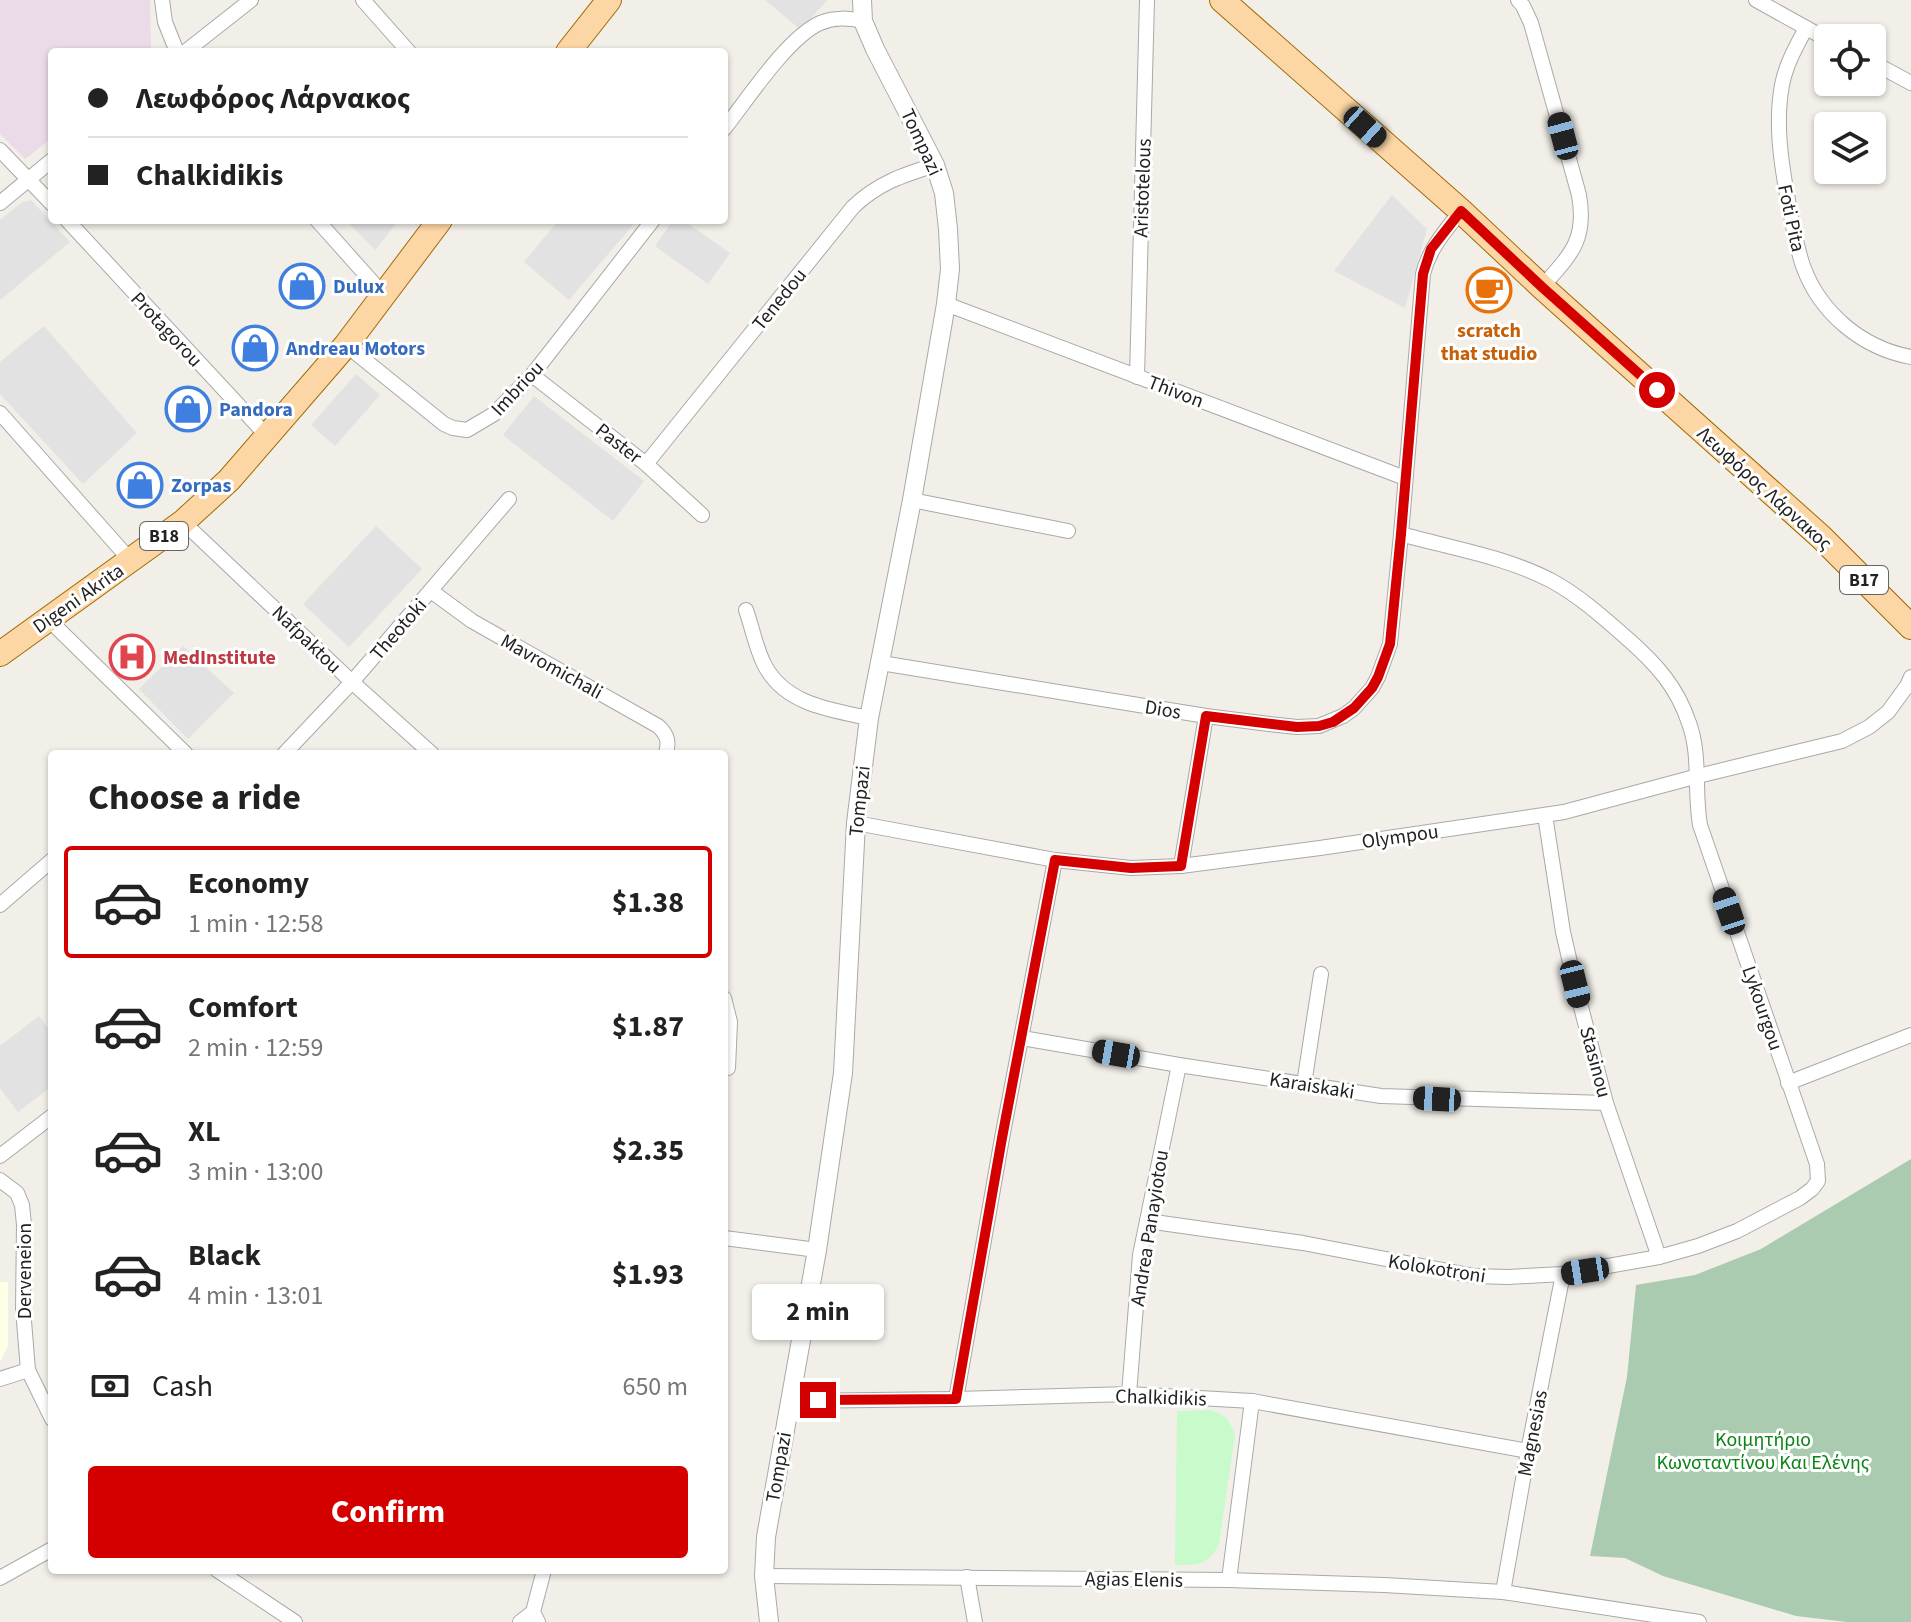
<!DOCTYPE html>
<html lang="en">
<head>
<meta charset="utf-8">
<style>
	body { margin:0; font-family:"Source Sans 3",sans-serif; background:#f6f6f6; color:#222; height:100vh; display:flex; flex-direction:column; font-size:30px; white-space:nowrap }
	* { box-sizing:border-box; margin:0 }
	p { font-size:26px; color:#767676 }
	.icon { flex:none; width:44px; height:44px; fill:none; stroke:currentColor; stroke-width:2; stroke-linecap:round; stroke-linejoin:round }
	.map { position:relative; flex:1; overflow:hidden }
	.sheet { position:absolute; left:48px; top:750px; width:680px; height:824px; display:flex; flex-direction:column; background:#fff; border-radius:8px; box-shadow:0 2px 6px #0004 }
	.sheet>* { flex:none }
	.guide { position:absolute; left:48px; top:48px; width:680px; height:176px; border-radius:8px; box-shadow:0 2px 6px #0004; display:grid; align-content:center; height:176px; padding:0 40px; background:#fff }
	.controls { position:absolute; left:1814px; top:24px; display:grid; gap:16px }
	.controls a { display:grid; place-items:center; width:72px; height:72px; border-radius:8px; background:#fff; box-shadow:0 2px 6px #0004; font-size:40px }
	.end { position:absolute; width:36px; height:36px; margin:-18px; border:10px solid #d40000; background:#fff; box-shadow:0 0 0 4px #fff }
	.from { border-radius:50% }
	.bubble { position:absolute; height:56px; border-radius:8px; background:#fff; box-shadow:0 2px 6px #0004; font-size:26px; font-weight:700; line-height:56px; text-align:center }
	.car { position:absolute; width:24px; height:48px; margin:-24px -12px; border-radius:10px; box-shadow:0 0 6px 2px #0007; background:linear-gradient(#222 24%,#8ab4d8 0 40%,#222 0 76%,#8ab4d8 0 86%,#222 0) }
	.guide b { display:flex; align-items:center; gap:28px; height:76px; font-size:30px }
	.guide b+b { border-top:2px solid #e0e0e0 }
	.guide i { width:20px; height:20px; background:#222 }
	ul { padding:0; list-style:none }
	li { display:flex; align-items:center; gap:24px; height:112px; margin:0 16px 12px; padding:0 24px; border:4px solid transparent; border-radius:8px }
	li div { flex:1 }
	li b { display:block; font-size:30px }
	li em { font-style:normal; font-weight:700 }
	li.selected { border-color:#d40000 }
	li>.icon { width:72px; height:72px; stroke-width:1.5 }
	h2 { padding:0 40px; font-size:36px; line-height:96px }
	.pay { display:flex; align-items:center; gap:20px; height:88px; padding:0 40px; font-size:30px }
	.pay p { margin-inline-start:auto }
	.cta { display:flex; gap:16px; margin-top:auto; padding:16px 40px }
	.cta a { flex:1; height:92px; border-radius:8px; background:#d40000; color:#fff; font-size:32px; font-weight:700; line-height:92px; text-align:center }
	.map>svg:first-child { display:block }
	.industrial { fill:#ebdbe8 }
	.education { fill:#ffffe5 }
	.cemetery { fill:#aacbaf }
	.park { fill:#c8facc }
	.parking { fill:#e2e2e2 }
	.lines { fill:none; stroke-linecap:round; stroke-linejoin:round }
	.minor-casing { stroke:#a9a9a9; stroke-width:16 }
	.tertiary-casing { stroke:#a9a9a9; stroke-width:20 }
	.primary-casing { stroke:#a06b00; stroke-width:26 }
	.minor { stroke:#fff; stroke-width:14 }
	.tertiary { stroke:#fff; stroke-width:18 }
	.primary { stroke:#fcd6a4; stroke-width:24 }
	.route { stroke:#d40000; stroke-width:10 }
	.labels { text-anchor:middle; stroke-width:6; stroke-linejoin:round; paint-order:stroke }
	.shield { fill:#fff; stroke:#646464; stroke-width:2 }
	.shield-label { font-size:18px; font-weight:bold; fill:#222 }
	.street-label { font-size:20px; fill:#222; stroke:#fff }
	.shop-label { font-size:20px; font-weight:bold; fill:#366cbe; stroke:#fff; text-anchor:start }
	.food-label { font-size:20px; font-weight:bold; fill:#c56008; stroke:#fff }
	.health-label { font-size:20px; font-weight:bold; fill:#be3a42; stroke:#fff; text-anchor:start }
	.park-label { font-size:20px; fill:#0c8416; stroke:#fff }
</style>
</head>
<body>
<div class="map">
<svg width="1911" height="1622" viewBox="0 0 1911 1622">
	<rect width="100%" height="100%" fill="#f2efe9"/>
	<!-- industrial -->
	<path class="industrial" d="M0 0H150L151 52H52V138L25 159 0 134Z"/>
	<!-- education -->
	<path class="education" d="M0 1282H8V1346L0 1362Z"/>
	<!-- cemetery -->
	<path class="cemetery" d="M1911 1159V1622H1847L1796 1616 1663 1576 1625 1558 1590 1556 1627 1377 1636 1285 1695 1275 1761 1249Z"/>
	<!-- park -->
	<path class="park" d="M1212 1410 1227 1418 1235 1434 1219 1544C1208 1566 1198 1565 1175 1565L1177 1411Z"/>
	<!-- parking -->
	<g class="parking">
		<path d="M765 0H827L801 30Z"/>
		<path d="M1392 195 1427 229 1405 308 1334 271Z"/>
		<path d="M31 200 70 242 0 300V220L21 203Z"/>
		<path d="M346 220H399L375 250Z"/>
		<path d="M559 220H637L569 300 524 262Z"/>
		<path d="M673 220H683L730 253 708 284 655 246Z"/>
		<path d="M44 326 137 433 83 484 0 394V362Z"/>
		<path d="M356 374 380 395 335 446 311 425Z"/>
		<path d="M534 396 644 481 613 521 503 435Z"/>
		<path d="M376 526 422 569 349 647 303 604Z"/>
		<path d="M183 646 234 693 188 739 139 689Z"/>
		<path d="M39 1016 52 1033V1086L18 1112 0 1088V1046Z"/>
	</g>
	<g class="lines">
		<!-- minor casing -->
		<g class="minor-casing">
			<g id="minor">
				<path d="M162 0 165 22 177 52"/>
				<path d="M363 0 409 52"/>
				<path d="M1518 0 1523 6 1531 23 1579 195C1587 241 1570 255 1542 287"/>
				<path d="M1756 0 1828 40"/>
				<path d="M1806 28C1796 47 1786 64 1782 85 1775 123 1781 163 1788 200 1792 222 1796 245 1803 266 1820 313 1862 348 1911 357"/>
				<path d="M185 52 251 0"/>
				<path d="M1872 62 1911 83"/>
				<path d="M724 129C747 100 787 38 820 23 835 17 848 18 863 21"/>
				<path d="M0 150 52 204"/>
				<path d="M0 203 52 160"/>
				<path d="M67 220 268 437"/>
				<path d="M317 220 383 294"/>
				<path d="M946 304 1405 478"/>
				<path d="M346 345 444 424 453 428 467 430 494 414 532 375 653 220"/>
				<path d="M532 375 646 464 702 515"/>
				<path d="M1137 377 1147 0"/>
				<path d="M0 413 131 561"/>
				<path d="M646 464 853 207C878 183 903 175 935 165"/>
				<path d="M912 500 1068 531"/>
				<path d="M183 522 352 682 432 754"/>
				<path d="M431 591 472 621 658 726C668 735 669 742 666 754"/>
				<path d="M746 610C752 627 756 648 764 664 784 704 830 710 869 718"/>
				<path d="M48 619 186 754"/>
				<path d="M881 663 1206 716 1269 724 1297 727 1319 726 1343 716 1354 708 1372 688 1378 677 1390 644 1401 534 1423 274C1429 249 1445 231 1461 211"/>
				<path d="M284 754 352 682 509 499"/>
				<path d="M1545 815 1563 932 1575 984 1606 1103 1659 1257"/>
				<path d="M856 823 1055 860 1131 868 1181 866 1320 848 1564 812 1698 776 1842 741 1869 727 1888 712 1907 686 1911 677"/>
				<path d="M1181 866 1206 716"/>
				<path d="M0 905 52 860"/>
				<path d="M724 998 730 1022 728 1068"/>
				<path d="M1022 1038 1179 1065 1381 1096 1606 1103"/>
				<path d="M1788 1083 1911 1035"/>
				<path d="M1304 1084 1321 974"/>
				<path d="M0 1156 52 1116"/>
				<path d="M0 1180 17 1193 22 1205 24 1225 23 1309 28 1370 52 1419"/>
				<path d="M1147 1221 1303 1243 1474 1276 1508 1277 1563 1274 1659 1257 1698 1246 1737 1231 1800 1198 1812 1189 1818 1181 1817 1164 1700 825C1694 791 1701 756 1689 723 1677 687 1657 665 1629 640 1605 619 1581 597 1552 581 1507 557 1450 548 1401 534"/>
				<path d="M724 1238 817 1250"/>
				<path d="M0 1379 28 1370"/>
				<path d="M1129 1394 1140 1255 1179 1065"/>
				<path d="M956 1399 1002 1138 1055 860"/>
				<path d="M790 1401 956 1399 1129 1394 1252 1401 1528 1451"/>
				<path d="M217 1570 295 1622"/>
				<path d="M764 1576 1229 1580 1384 1585 1503 1592 1699 1622"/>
				<path d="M967 1577 975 1622"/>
				<path d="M0 1578 52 1549"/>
				<path d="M1229 1580 1252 1401"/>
				<path d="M1503 1592 1528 1451 1563 1274"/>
				<path d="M520 1622 533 1612"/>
				<path d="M538 1622 533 1612 544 1570"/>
			</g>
		</g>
		<!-- tertiary casing -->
		<g class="tertiary-casing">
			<path id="tertiary" d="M769 1622 764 1576 766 1537 817 1250 843 1073 856 823 869 718 912 500 946 304 950 269 948 229 944 193 935 165 875 49 863 21 862 0"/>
		</g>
		<!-- primary casing -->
		<g class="primary-casing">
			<g id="primary">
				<path d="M1222 0 1461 211 1542 287 1821 537 1911 627"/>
				<path d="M568 52 609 0"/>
				<path d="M0 654 183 522 229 480 346 345 440 220"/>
			</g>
		</g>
		<!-- minor -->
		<use href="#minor" class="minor"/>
		<!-- tertiary -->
		<use href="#tertiary" class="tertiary"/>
		<!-- primary -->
		<use href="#primary" class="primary"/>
	</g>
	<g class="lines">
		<!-- route -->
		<path class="route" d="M818 1400 956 1399 1002 1138 1055 860 1131 868 1181 866 1206 716 1297 727 1319 726 1333 722 1354 708 1372 688 1378 677 1390 644 1401 534 1423 274 1431 249 1461 211 1542 287 1657 390"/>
	</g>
	<!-- icons -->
	<defs>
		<g id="shop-ring" transform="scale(2.3)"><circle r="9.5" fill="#fff" stroke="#3f7fe0" stroke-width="1.5"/><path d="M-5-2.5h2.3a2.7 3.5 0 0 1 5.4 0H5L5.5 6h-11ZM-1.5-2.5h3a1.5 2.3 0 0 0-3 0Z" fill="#3f7fe0"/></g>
		<g id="cafe-ring" transform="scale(2.3)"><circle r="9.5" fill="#fff" stroke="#e8710a" stroke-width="1.5"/><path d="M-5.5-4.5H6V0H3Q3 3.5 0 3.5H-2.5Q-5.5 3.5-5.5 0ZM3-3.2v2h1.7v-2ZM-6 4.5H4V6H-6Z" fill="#e8710a"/></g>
		<g id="hospital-ring" transform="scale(2.3)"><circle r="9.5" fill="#fff" stroke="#e0444e" stroke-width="1.5"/><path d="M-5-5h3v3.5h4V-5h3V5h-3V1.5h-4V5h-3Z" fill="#e0444e"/></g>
	</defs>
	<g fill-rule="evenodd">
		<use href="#shop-ring" x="302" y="286"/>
		<use href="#cafe-ring" x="1489" y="290"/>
		<use href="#shop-ring" x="255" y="348"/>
		<use href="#shop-ring" x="188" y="409"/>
		<use href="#shop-ring" x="140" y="485"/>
		<use href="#hospital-ring" x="132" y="657"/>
	</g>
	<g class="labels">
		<!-- shield labels -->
		<g class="shield">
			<rect x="140" y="522" width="48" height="28" rx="6"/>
			<rect x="1840" y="566" width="48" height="28" rx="6"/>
		</g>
		<g class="shield-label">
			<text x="164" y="542">B18</text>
			<text x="1864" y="586">B17</text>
		</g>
		<!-- street labels -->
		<g class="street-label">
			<text transform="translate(922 142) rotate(65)" y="7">Tompazi</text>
			<text transform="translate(1142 188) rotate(-88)" y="7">Aristotelous</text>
			<text transform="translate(1792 218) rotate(78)" y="7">Foti Pita</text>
			<text transform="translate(779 299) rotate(-51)" y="7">Tenedou</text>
			<text transform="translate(167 329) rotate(47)" y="7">Protagorou</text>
			<text transform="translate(517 388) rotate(-47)" y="7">Imbriou</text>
			<text transform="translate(1176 391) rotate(21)" y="7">Thivon</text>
			<text transform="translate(619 443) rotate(38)" y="7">Paster</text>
			<text transform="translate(1765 488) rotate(42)" y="7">Λεωφόρος Λάρνακος</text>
			<text transform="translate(78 598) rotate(-35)" y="7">Digeni Akrita</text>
			<text transform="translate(398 629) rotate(-49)" y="7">Theotoki</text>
			<text transform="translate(307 639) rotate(44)" y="7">Nafpaktou</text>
			<text transform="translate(552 666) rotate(29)" y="7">Mavromichali</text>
			<text transform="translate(1163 709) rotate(9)" y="7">Dios</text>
			<text transform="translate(859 801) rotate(-84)" y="7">Tompazi</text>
			<text transform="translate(1400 836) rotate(-8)" y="7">Olympou</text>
			<text transform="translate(1763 1008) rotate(71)" y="7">Lykourgou</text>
			<text transform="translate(1596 1062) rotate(75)" y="7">Stasinou</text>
			<text transform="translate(1312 1085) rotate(9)" y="7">Karaiskaki</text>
			<text transform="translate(1149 1228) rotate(-81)" y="7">Andrea Panayiotou</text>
			<text transform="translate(1437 1268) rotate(9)" y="7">Kolokotroni</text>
			<text transform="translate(24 1271) rotate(-90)" y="7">Derveneion</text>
			<text transform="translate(1161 1397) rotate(2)" y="7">Chalkidikis</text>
			<text transform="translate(1532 1433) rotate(-79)" y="7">Magnesias</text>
			<text transform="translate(778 1467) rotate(-80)" y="7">Tompazi</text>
			<text transform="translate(1134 1579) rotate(1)" y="7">Agias Elenis</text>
		</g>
		<!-- shop labels -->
		<g class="shop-label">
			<text x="333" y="293">Dulux</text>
			<text x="286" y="355">Andreau Motors</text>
			<text x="219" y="416">Pandora</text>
			<text x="171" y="492">Zorpas</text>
		</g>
		<!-- food labels -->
		<g class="food-label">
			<text x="1489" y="337">scratch<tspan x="1489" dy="23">that studio</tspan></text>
		</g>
		<!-- health labels -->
		<g class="health-label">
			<text x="163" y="664">MedInstitute</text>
		</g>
		<!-- park labels -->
		<g class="park-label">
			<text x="1763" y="1446">Κοιμητήριο<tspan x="1763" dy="23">Κωνσταντίνου Και Ελένης</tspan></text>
		</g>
	</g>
</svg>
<div class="controls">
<a><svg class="icon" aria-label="locate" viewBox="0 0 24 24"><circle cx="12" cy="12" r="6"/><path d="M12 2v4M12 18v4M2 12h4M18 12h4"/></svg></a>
<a><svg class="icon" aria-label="layers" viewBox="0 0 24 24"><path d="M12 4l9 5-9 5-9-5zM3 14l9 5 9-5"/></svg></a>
</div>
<i class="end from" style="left:1657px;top:390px"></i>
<i class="end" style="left:818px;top:1400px"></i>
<div class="bubble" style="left:752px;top:1284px;width:132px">2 min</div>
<i class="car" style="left:1365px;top:127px;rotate:132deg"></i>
<i class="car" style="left:1563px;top:136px;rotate:345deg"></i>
<i class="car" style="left:1729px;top:911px;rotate:341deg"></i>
<i class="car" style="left:1575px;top:984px;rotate:166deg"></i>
<i class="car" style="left:1116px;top:1054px;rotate:280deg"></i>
<i class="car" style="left:1437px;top:1099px;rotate:273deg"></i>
<i class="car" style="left:1585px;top:1271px;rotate:261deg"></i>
<div class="guide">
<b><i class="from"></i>Λεωφόρος Λάρνακος</b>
<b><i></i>Chalkidikis</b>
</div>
<section class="sheet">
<h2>Choose a ride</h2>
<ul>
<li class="selected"><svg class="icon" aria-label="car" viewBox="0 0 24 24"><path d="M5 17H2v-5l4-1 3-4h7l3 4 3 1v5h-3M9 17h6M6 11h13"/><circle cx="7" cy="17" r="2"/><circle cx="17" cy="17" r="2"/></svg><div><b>Economy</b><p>1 min · 12:58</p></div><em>$1.38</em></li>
<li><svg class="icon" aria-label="car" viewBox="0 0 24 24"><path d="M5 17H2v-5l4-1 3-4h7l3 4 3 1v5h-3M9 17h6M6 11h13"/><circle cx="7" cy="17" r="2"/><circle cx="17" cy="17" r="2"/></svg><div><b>Comfort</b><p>2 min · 12:59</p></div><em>$1.87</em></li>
<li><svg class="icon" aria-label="car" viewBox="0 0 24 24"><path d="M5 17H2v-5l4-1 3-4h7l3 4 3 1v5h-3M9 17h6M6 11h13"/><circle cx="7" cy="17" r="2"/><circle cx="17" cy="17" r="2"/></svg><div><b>XL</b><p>3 min · 13:00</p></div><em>$2.35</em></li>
<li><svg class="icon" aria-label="car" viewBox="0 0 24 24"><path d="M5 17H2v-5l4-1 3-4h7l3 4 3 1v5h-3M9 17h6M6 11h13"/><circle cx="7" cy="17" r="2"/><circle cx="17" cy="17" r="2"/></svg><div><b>Black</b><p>4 min · 13:01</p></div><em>$1.93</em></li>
</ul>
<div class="pay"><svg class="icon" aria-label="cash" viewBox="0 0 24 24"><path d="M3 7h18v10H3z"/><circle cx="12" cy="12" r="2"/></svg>Cash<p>650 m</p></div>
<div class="cta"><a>Confirm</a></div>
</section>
</div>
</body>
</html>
